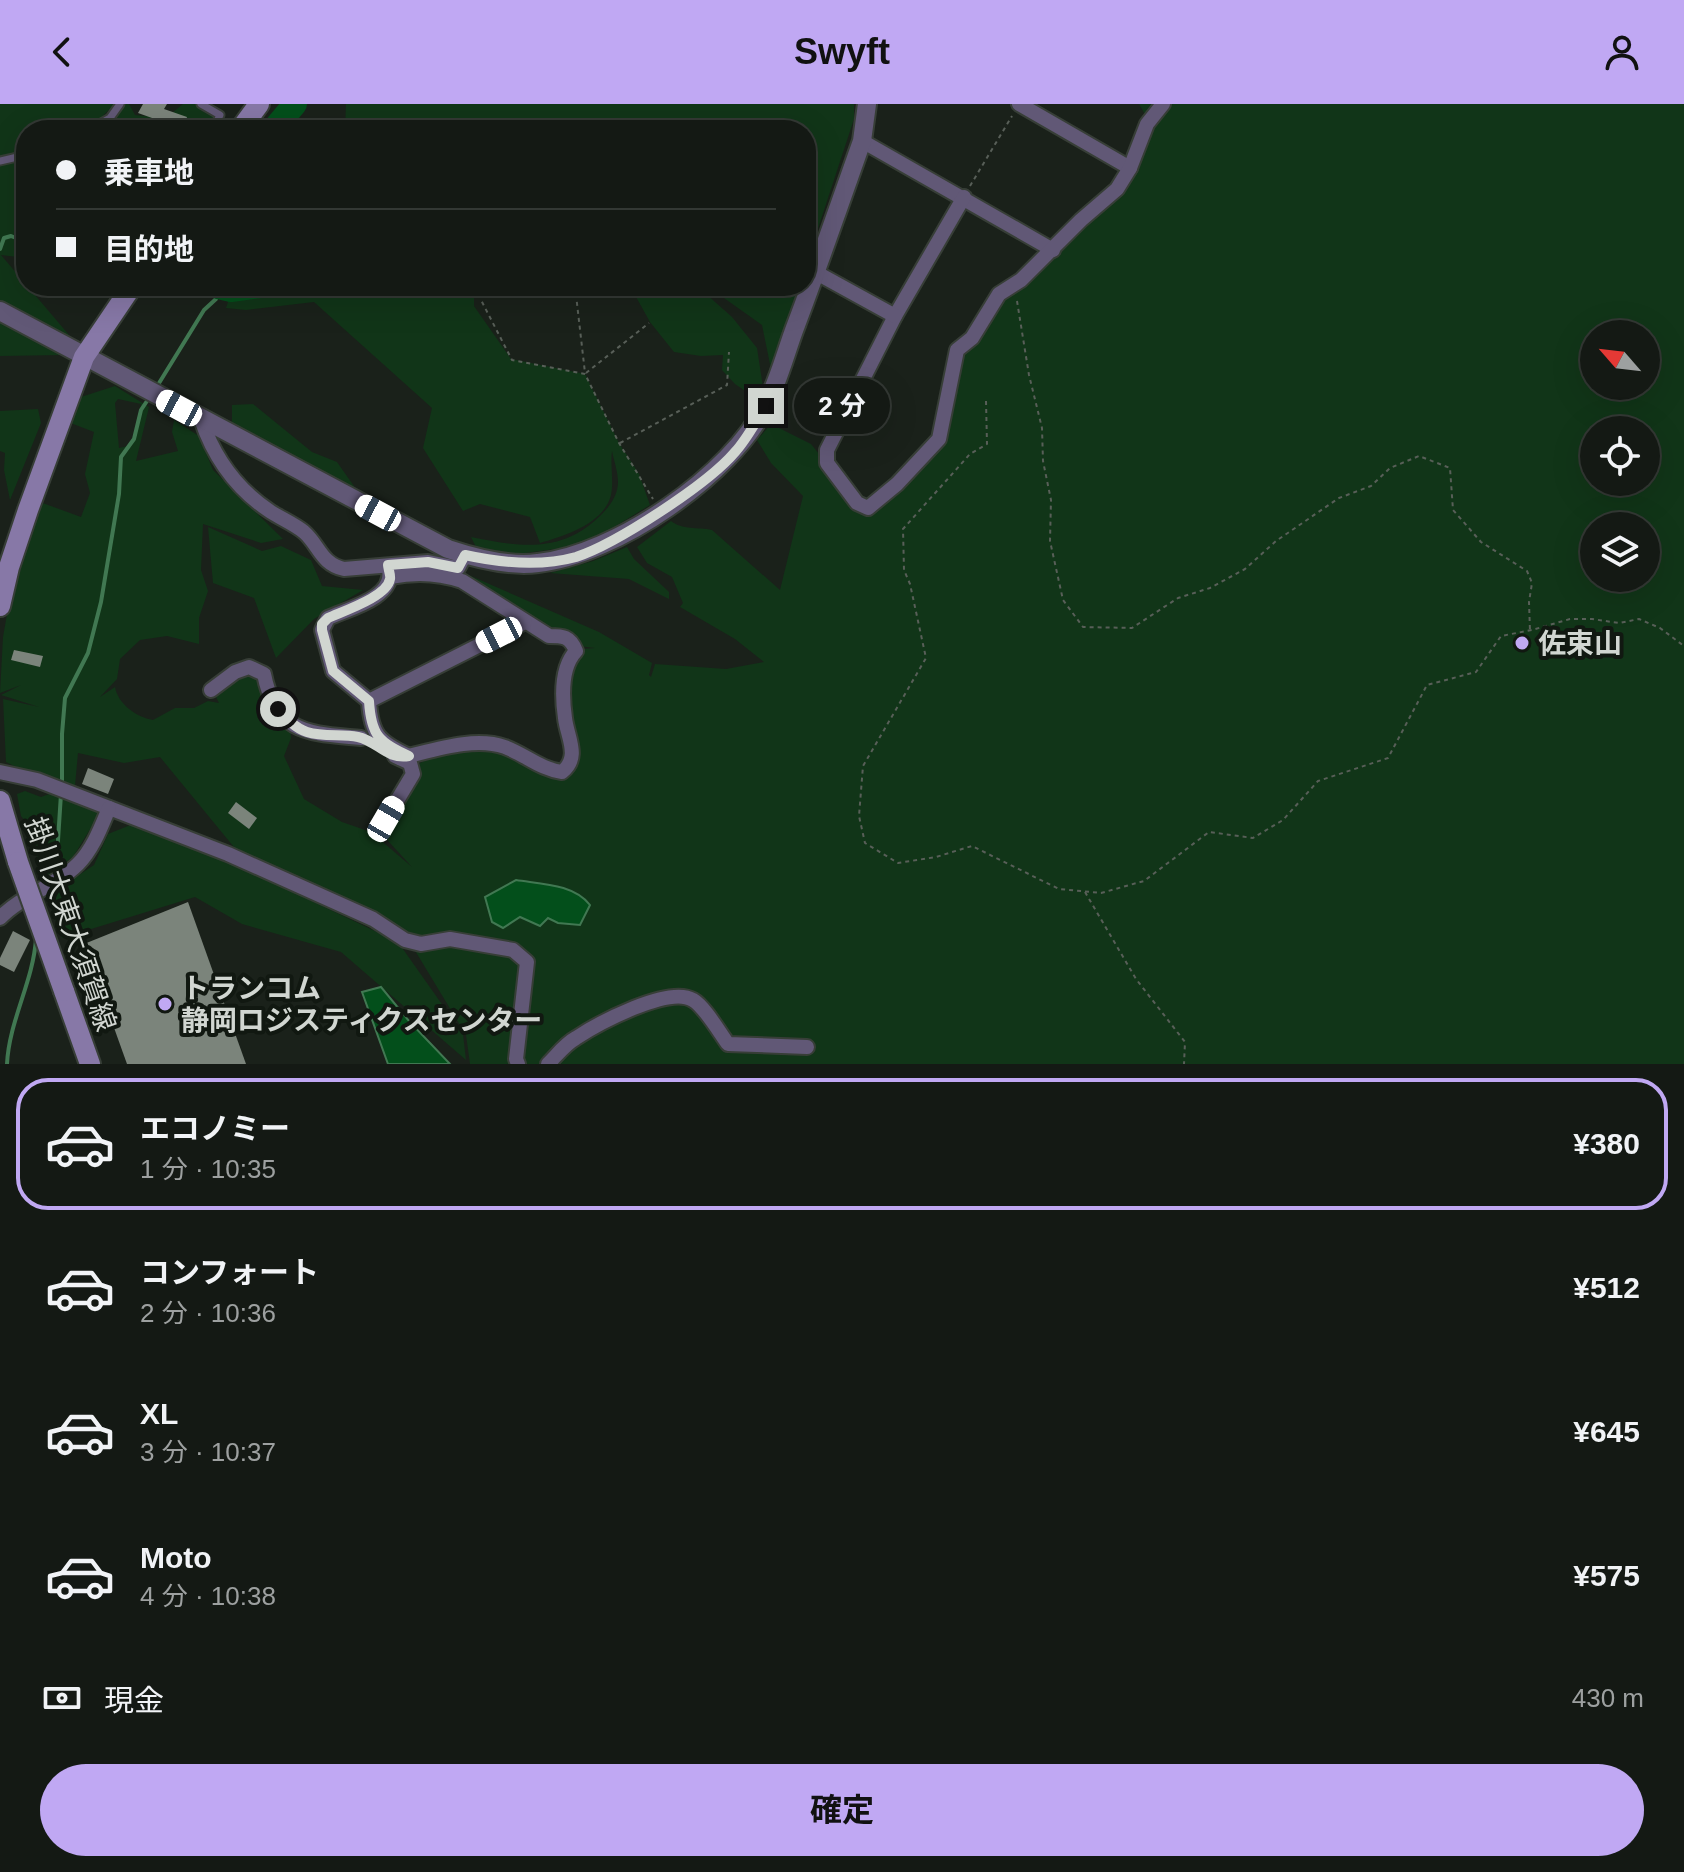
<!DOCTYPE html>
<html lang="ja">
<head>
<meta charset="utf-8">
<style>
	body { margin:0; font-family:Helvetica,"Noto Sans JP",sans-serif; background:#212622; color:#f1f3f6; height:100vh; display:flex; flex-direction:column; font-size:30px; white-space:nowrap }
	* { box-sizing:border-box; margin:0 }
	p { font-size:26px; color:#9da0a0 }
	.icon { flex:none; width:44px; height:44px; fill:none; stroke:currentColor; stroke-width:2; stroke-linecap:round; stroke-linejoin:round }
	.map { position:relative; height:960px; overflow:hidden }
	.details { display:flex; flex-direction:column; background:#141914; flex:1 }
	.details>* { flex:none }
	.hud { position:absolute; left:16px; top:16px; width:800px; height:176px; border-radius:32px; box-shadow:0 8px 32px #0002,0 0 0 2px #333834; display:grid; align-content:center; height:176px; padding:0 40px; background:#141914 }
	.needle { width:52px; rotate:298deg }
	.fabs { position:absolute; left:1580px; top:216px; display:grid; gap:16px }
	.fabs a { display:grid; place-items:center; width:80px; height:80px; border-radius:50%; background:#141914; box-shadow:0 8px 32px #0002,0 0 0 2px #333834; font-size:40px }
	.end { position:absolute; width:36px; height:36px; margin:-18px; border:10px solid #d1d6d1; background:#111; box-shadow:0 0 0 4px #111 }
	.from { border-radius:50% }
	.bubble { position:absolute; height:56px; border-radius:28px; background:#141914; box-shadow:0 8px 32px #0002,0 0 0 2px #333834; font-size:26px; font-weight:700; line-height:56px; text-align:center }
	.car { position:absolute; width:24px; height:48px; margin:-24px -12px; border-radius:10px; box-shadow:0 0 6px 2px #0007; background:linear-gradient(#fff 24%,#345 0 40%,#fff 0 76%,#345 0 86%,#fff 0) }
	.hud b { display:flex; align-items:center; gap:28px; height:76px; font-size:30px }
	.hud b+b { border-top:2px solid #333834 }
	.hud i { width:20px; height:20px; background:#f1f3f6 }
	ul { padding:14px 0 0; list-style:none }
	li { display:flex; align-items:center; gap:24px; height:132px; margin:0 16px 12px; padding:0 24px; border:4px solid transparent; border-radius:32px }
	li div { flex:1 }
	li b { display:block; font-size:30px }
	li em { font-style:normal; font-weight:700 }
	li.active { border-color:#c0a8f3 }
	li>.icon { width:72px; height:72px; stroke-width:1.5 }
	.pay { display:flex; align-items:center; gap:20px; height:88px; padding:0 40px; font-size:30px }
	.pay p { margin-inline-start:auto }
	.button { display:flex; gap:16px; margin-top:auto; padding:16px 40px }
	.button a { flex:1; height:92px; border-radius:48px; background:#c0a8f3; color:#111; font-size:32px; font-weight:700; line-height:92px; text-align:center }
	header { display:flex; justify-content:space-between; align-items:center; height:104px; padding:0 40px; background:#c0a8f3; color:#111; font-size:36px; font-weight:700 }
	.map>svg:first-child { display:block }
	.green { fill:#113518; fill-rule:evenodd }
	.water { fill:#034f1b; stroke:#417852; stroke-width:2 }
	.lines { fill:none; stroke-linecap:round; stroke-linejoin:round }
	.stream { stroke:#417852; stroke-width:4 }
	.river { stroke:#034f1b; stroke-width:24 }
	.building { fill:#7b847b }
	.service-casing { stroke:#373e37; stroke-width:11 }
	.minor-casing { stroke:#373e37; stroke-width:18 }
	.tertiary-casing { stroke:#373e37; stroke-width:22 }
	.secondary-casing { stroke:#373e37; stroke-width:24 }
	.path { stroke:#585f58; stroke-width:2; stroke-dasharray:4 4; stroke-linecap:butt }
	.service { stroke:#615876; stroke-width:7 }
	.minor { stroke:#615876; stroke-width:14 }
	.tertiary { stroke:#615876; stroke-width:18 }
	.secondary { stroke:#8778a7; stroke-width:20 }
	.secondary-bridge-casing { stroke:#373e37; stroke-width:24; stroke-linecap:butt }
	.secondary-bridge { stroke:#8778a7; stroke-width:20 }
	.route { stroke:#d1d6d1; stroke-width:10 }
	.poi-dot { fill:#c0a8f3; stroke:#111811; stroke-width:3 }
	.labels { text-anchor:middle; stroke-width:8; stroke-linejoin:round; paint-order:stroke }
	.poi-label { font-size:28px; font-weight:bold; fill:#d1d6d1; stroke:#111811; text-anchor:start }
	.street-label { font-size:28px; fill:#d1d6d1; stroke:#111811 }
</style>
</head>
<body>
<header><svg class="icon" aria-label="back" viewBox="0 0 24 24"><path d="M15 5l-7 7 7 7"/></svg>Swyft<svg class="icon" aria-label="person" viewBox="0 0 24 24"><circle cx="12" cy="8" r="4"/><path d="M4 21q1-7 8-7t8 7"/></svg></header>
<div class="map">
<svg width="1684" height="960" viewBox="0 0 1684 960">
	<rect width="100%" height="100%" fill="#1a211a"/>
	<!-- green -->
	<g class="green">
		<path d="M0 0H115L88 26H26V154L1 151 69 231 63 251 0 252Z"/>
		<path d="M120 0H129L135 11 166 14 183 0H197L218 12 212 26H91L107 17Z"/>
		<path d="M346 0H854V15L806 161V26H345Z"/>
		<path d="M1139 0H1684V960H470L466 931 405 830 247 759 160 653 124 659 78 649 75 682 24 667 6 658 3 595 39 603 1 591 21 581 0 589 3 533 10 493 40 398 81 413 90 389 85 370 94 328 68 318 81 293 115 282 149 303 136 357 178 347 172 328 174 316 199 332 213 366 283 435 261 439 203 420 201 466 208 487 199 514V540L167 532 140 536 120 555 117 575 100 593 115 583C118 600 136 613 153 616L175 604H194L208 597 219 599 214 589 235 568 261 569 290 617 291 634 284 652 304 695 342 718 371 728 412 763 379 727 411 686 420 659 441 649 498 645 537 666 570 658 568 555 582 545 595 544 578 542 546 531 448 462 599 528 652 559 649 571 651 573 655 560 726 565 764 558 735 535 680 503 683 499 672 473 647 459 637 443 671 417C682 426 698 423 712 426L780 486 803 392 771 359 757 336 771 320 811 340 864 406 939 335 959 250 1001 193 1122 85 1151 21ZM1594 230H1646V282H1594ZM118 295 141 300 132 341 119 344 115 299ZM1594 326H1646V378H1594ZM1594 422H1646V474H1594Z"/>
		<path d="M272 182H474V202L511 255 585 270 619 339 639 370 650 401 585 441 518 450 476 443 471 433C520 443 562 450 601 411 610 402 618 391 618 378 618 368 614 357 612 347 610 360 614 377 611 391 604 420 564 432 540 439L530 413 480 400 463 407 423 344 432 304 314 198 246 206 226 204 230 192Z"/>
		<path d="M630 182H697L732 213 757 244 763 283 757 295 735 280 722 266 723 251 701 252 674 248 650 218Z"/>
		<path d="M707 182H788L786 191 777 189 787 193 789 182H799L772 270 762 221Z"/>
		<path d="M253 300 312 348 337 358 356 385 232 322V301Z"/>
		<path d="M38 305 41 319 10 396 4 366 5 349 0 347V307Z"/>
		<path d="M208 423 262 447 281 442 311 456 322 482 363 486 314 515 276 554 254 494 213 479Z"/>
		<path d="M627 443 634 455 669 488V495L629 475 550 469 593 457Z"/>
		<path d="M25 687 41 693 55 688 100 709 73 753 43 774 29 722 21 712 17 690Z"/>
		<path d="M133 720 215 751 398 838 463 930 466 956 341 848 242 820 195 793 62 834 47 792 94 761 108 730Z"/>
	</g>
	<!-- water -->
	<g class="water">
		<path d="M516 776C541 780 574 780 590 801L580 821 558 819 548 814 540 822 520 813 503 824 492 818 485 793Z"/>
		<path d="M381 883 409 917 450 960H388L362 888Z"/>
	</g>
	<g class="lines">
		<!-- stream -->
		<g class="stream">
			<path d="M0 145 4 134 11 132 26 138"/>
			<path d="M156 284 204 206 216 195 218 183 215 182"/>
			<path d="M62 682V630L65 594 88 549 101 498 119 390 121 353 134 335 141 306 151 291"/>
			<path d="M53 773 56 767 61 690"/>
			<path d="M7 960C9 917 33 878 36 835"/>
		</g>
		<!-- river -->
		<g class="river">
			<path d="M273 26 295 0"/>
			<path d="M218 183 231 186 260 182"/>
		</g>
	</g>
	<!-- building -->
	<g class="building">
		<path d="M143 0H167L164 5 187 13 183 25 138 9Z"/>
		<path d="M14 546 43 552 40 563 11 556Z"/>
		<path d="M88 664 114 675 108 690 82 680Z"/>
		<path d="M236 698 257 714 249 725 228 709Z"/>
		<path d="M188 798 246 960H127L84 840Z"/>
		<path d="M13 827 30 836 14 868 0 861V854Z"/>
	</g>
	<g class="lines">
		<!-- service casing -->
		<g class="service-casing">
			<g id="service">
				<path d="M201 0 220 11 213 26"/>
				<path d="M89 26 110 14 120 0"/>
				<path d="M0 57 26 51"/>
			</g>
		</g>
		<!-- minor casing -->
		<g class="minor-casing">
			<g id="minor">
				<path d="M1019 0 1130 64"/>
				<path d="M862 37 1053 146"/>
				<path d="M964 93 895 212 827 346V359L857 399 868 404 897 380 939 335 957 246 972 234 999 190 1021 176 1081 116 1117 85 1130 64 1147 20 1163 0"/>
				<path d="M815 168 895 212"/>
				<path d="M201 315C214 354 236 385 271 408 282 415 294 420 304 428 319 441 321 460 344 465L428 458 458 464 465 451"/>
				<path d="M391 473C415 468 439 469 462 477L549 532C563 532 570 532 576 547 561 563 562 593 565 614 567 633 581 653 562 668 540 665 526 651 505 643 473 632 432 647 400 654"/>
				<path d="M211 586 235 568 249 563 264 570C276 631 310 629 361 634"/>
				<path d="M369 597 333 567 322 526 328 514C347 505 395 494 389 466"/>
				<path d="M409 652C379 638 371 631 369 597L525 518"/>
				<path d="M0 668 37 676 228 750 373 815 405 836 421 840 450 835 513 846 527 858 516 955 518 960"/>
				<path d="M386 715 413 670 410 659 395 652"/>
				<path d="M0 814C22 791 56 782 78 760 93 745 101 723 109 704"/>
				<path d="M548 960C557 951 565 940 576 934 597 920 669 881 693 896 704 902 720 929 728 940L807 943"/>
			</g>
		</g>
		<!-- tertiary casing -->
		<g class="tertiary-casing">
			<path id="tertiary" d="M0 207 448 445C475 454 509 463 538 459 615 451 732 371 766 301 779 276 786 247 796 221 819 160 840 99 862 37L867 0"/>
		</g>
		<!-- secondary casing -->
		<g class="secondary-casing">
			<g id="secondary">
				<path d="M240 26 259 0"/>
				<path d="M0 502 9 463 28 406 84 253 132 182"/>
				<path d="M0 697 18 758"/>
				<path d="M64 887 90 960"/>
			</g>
		</g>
		<!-- path -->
		<g class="path">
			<path d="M970 82 1012 12"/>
			<path d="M481 182V196L512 256 585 270 619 339 653 395"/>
			<path d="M575 182 585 269"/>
			<path d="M1017 197 1029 271 1042 324 1043 357 1051 396 1050 437 1063 496 1083 523 1132 524 1178 494 1210 484 1245 465 1276 437 1339 394 1371 382 1390 364 1419 352 1450 364 1453 406 1481 438 1527 467 1532 479 1529 498 1530 527"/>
			<path d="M586 269 649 219"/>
			<path d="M986 297 987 340 970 350 903 425 904 466 910 480 926 554 863 662 859 712 865 739 898 759 936 753 972 742 1059 785 1101 789 1144 777 1209 728 1253 734 1283 716 1318 677 1388 654 1427 581 1476 568 1501 532 1532 526 1570 515H1592L1619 519 1639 515 1660 524 1684 542"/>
			<path d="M620 339 727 281 729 248"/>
			<path d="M1085 788 1136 875 1185 938 1184 960"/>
		</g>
		<!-- service -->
		<use href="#service" class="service"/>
		<!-- minor -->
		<use href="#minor" class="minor"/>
		<!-- tertiary -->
		<use href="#tertiary" class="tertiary"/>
		<!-- secondary -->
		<use href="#secondary" class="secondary"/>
		<!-- secondary-bridge casing -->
		<g class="secondary-bridge-casing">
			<path id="secondary-bridge" d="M18 758 64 887"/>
		</g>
		<!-- secondary-bridge -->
		<use href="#secondary-bridge" class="secondary-bridge"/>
	</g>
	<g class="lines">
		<!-- route -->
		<path class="route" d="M278 605C286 614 295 624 307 628 323 633 341 630 358 633 377 637 387 656 409 652 379 639 371 631 369 597L333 567 322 526V520L328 514C343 507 387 493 390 475 391 472 388 464 388 461L428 458 458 464 465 451C501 459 540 463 576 453 616 440 708 380 735 348 747 335 756 317 766 302"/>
	</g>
	<!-- markers -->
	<g class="poi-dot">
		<circle cx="1522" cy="539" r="8"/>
		<circle cx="165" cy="900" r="8"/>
	</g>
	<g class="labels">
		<!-- poi labels -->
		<g class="poi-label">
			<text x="1538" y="549">佐束山</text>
			<text x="181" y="894">トランコム<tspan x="181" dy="32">静岡ロジスティクスセンター</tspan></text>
		</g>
		<!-- street labels -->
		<g class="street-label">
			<text transform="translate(71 820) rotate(71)" y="10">掛川大東大須賀線</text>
		</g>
	</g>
</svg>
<div class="fabs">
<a><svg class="needle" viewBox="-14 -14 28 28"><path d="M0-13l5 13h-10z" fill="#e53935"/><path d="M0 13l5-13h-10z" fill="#9da0a0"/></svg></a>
<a><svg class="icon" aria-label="locate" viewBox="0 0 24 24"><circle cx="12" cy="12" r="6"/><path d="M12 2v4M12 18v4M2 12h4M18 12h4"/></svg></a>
<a><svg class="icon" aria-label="layers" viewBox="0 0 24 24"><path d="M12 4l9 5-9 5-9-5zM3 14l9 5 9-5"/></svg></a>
</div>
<i class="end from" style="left:278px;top:605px"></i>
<i class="end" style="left:766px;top:302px"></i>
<div class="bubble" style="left:794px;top:274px;width:96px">2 分</div>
<i class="car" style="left:179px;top:304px;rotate:298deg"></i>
<i class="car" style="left:378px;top:409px;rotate:298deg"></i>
<i class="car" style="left:499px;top:531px;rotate:243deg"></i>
<i class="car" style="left:386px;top:715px;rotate:30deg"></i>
<div class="hud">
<b><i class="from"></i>乗車地</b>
<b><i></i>目的地</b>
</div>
</div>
<section class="details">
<ul>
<li class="active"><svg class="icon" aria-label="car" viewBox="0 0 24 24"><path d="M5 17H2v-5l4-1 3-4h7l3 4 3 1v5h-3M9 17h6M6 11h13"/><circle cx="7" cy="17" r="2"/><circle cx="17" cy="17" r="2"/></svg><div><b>エコノミー</b><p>1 分 · 10:35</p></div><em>¥380</em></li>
<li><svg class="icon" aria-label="car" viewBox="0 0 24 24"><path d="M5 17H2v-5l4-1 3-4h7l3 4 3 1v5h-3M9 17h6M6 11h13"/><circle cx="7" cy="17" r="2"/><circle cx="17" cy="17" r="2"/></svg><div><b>コンフォート</b><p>2 分 · 10:36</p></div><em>¥512</em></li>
<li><svg class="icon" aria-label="car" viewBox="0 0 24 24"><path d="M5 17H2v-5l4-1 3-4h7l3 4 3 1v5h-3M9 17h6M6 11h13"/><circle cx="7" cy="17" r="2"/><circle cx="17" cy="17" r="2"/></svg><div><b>XL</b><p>3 分 · 10:37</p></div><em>¥645</em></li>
<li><svg class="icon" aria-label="car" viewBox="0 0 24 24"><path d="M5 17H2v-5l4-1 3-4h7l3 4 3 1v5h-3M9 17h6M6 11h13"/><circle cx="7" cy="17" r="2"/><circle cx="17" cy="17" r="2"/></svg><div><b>Moto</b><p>4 分 · 10:38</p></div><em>¥575</em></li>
</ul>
<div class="pay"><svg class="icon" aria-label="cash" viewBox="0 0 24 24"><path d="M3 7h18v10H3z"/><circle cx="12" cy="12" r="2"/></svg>現金<p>430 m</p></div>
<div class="button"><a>確定</a></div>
</section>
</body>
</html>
